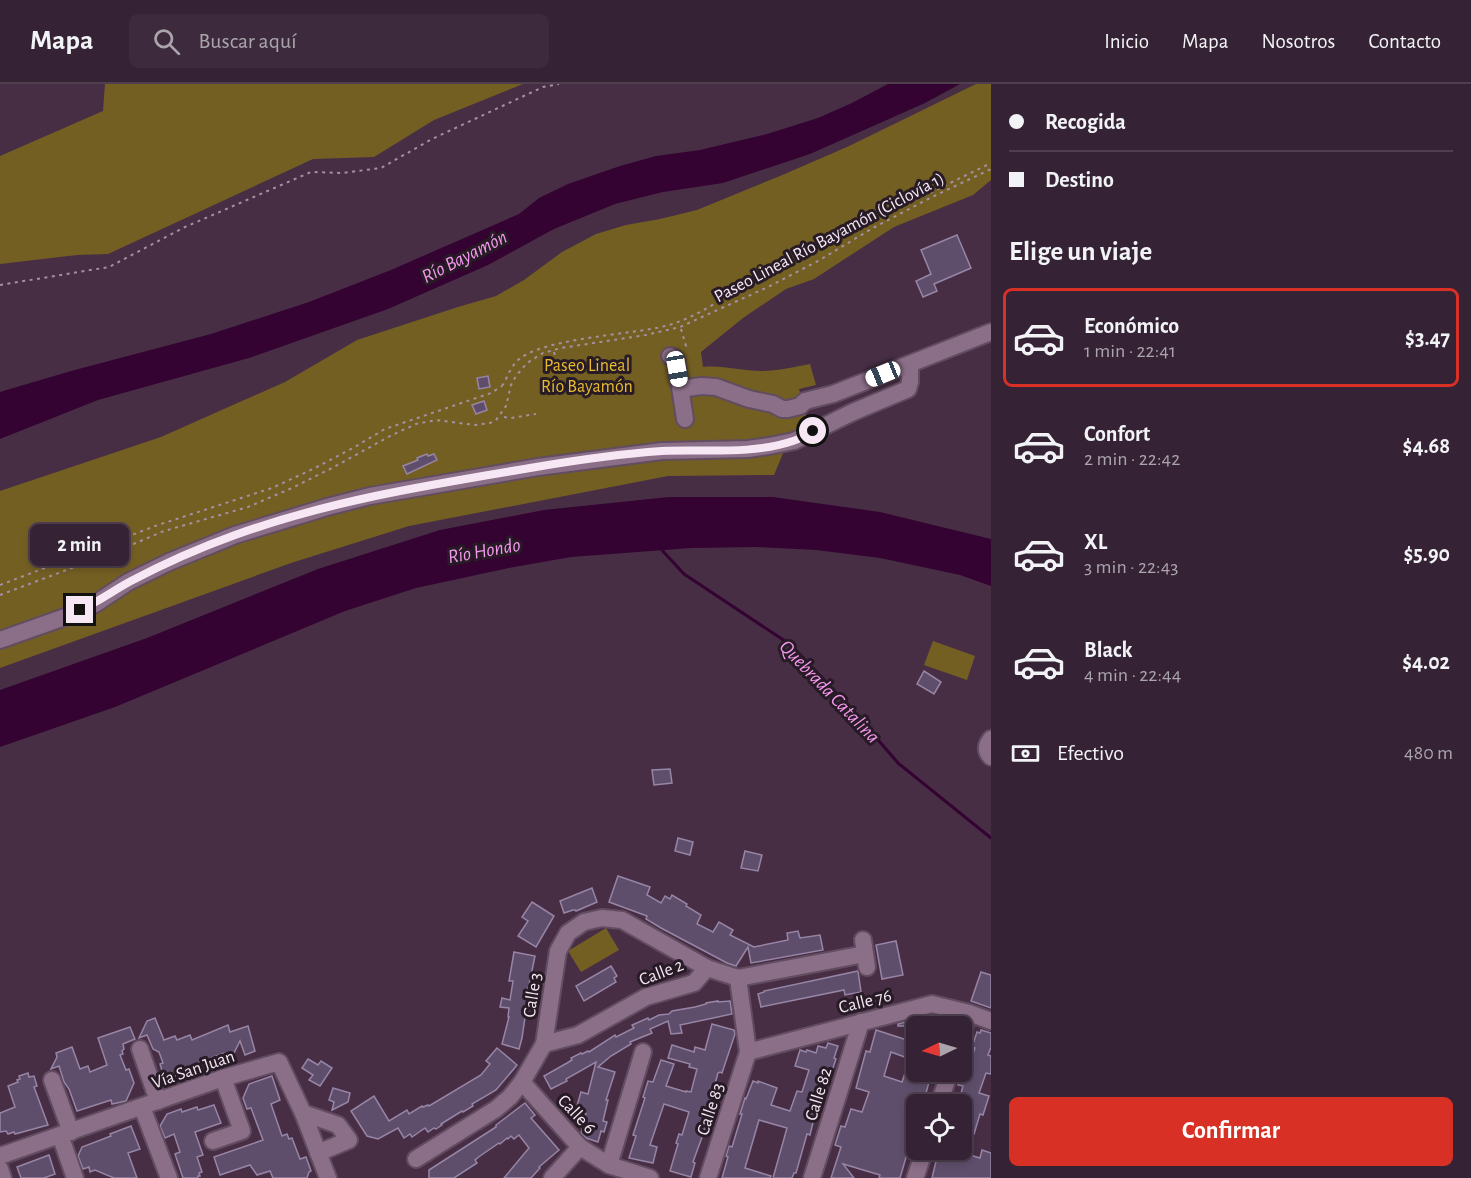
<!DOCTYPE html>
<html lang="es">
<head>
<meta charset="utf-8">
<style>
	body { margin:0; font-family:"Alegreya Sans",sans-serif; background:#3d2a3c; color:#f1f3f6; height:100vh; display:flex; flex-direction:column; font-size:22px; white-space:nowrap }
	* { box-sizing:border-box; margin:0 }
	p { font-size:20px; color:#aaa4ac }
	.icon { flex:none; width:33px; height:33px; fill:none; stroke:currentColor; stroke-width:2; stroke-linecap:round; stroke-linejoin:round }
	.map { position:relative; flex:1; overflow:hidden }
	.panel { display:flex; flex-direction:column; background:#352234; width:480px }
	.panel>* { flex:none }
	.banner { display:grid; align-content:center; height:132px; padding:0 18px; background:#352234 }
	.needle { width:39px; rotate:265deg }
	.fabs { position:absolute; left:906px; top:932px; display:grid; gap:12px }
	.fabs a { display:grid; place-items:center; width:66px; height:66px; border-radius:9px; background:#352234; box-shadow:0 3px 9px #0003,0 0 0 2px #4f3f4f; font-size:30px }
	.end { position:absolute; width:27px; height:27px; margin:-14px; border:8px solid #f7e7f5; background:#111; box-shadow:0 0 0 3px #111 }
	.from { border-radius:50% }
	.bubble { position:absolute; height:42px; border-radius:9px; background:#352234; box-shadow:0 3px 9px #0003,0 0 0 2px #4f3f4f; font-size:20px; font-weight:700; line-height:42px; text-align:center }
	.car { position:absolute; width:18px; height:36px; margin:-18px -9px; border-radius:8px; box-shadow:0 0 4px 2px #0007; background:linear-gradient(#fff 24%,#345 0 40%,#fff 0 76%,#345 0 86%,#fff 0) }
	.banner b { display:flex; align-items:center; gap:21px; height:57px; font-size:22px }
	.banner b+b { border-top:2px solid #4f3f4f }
	.banner i { width:15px; height:15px; background:#f1f3f6 }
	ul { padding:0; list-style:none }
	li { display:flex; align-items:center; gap:18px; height:99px; margin:0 12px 9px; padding:0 6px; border:3px solid transparent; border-radius:9px }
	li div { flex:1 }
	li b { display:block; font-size:22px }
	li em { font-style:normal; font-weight:700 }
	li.active { border-color:#d93025 }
	li>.icon { width:54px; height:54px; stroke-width:1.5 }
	h2 { padding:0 18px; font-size:27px; line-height:72px }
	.pay { display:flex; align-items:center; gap:15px; height:66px; padding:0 18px; font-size:22px }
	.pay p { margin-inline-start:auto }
	.cta { display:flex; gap:12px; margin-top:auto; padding:12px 18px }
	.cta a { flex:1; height:69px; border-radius:9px; background:#d93025; color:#fff; font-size:24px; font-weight:700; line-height:69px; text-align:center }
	header { display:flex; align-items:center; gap:36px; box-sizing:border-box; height:84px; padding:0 30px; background:#352234; border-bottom:2px solid #4f3f4f }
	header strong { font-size:28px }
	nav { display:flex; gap:33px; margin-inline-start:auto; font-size:21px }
	.search { width:420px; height:54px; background:#3d2a3c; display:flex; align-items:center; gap:15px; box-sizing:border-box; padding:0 21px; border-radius:9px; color:#aaa4ac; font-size:22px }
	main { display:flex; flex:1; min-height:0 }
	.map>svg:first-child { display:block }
	.green { fill:#745f23 }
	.water { fill:#340332 }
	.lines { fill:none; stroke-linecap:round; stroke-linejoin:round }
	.stream { stroke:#340332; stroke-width:3 }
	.building { fill:#5e4e6b; stroke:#9785a5; stroke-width:1.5; fill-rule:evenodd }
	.minor-casing { stroke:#624c60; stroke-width:20 }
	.path { stroke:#a490a2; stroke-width:2; stroke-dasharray:3 4.5; stroke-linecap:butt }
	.minor { stroke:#8b6f88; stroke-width:16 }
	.route { stroke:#f7e7f5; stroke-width:8 }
	.labels { text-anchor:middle; stroke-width:6; stroke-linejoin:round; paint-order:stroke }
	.street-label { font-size:18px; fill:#f7e7f5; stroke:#271b26 }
	.park-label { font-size:18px; fill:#e8bb2e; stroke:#271b26 }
	.water-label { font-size:20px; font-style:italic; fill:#f497ed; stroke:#271b26 }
</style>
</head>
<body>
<header>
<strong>Mapa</strong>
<div class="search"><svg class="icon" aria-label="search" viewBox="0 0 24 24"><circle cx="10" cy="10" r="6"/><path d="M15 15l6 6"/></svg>Buscar aquí</div>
<nav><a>Inicio</a><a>Mapa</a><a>Nosotros</a><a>Contacto</a></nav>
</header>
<main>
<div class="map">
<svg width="991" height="1094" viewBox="0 0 991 1094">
	<rect width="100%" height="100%" fill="#472e45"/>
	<!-- green -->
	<g class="green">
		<path d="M105 0H523L434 36 374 73 313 75 108 170 77 171 0 180V72L103 27Z"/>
		<path d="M976 0H991V96L973 111 894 143 814 195 786 205 743 234 701 268 703 283C722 281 742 287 761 287 778 287 794 283 810 280L816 301 799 305 807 334 789 355 774 391 668 392 409 442 291 479 0 584V407L161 353 285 298 357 256 458 223 496 212 524 196 562 168 596 150 626 141 660 135 697 126 780 92 847 63Z"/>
		<path d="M933 557 975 572 967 596 924 581Z"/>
		<path d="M606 844 619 866 581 888 568 867Z"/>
	</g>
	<!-- water -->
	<g class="water">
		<path d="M888 0H960L925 19 810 70 723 99 663 108 615 120 554 145 488 181 388 225 249 274 98 316 0 355V308L71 287 211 250 309 218 391 186 519 130 539 114 568 100 620 82 656 72 700 66 767 50 818 34 852 19Z"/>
		<path d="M669 413H773L880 428 991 455V502L960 491 880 474 816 466 756 463 691 464 571 473 514 483 416 504 345 527 115 623 0 663V606L147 554 318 485 440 446 544 426Z"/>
	</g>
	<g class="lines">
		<!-- stream -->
		<path class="stream" d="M660 464 684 490 791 561 854 628 898 679 991 754"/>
	</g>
	<!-- building -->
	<g class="building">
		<path d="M957 151 971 184 934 200 937 207 923 213 916 197 931 190 921 166Z"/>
		<path d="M488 292 490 303 479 305 477 294Z"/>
		<path d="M484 317 487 326 476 330 472 321Z"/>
		<path d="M427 370 428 372 434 370 437 376 407 390 403 382 418 376 417 374Z"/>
		<path d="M924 587 941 598 934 610 917 600Z"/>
		<path d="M670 685 672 699 654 701 652 686Z"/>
		<path d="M678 754 693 758 690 771 675 767Z"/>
		<path d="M745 767 762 771 758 787 741 784Z"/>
		<path d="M618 792 650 803 647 811 661 819 665 812 670 815 672 811 687 820 686 822 701 831 697 840 713 848 719 838 733 846 730 851 754 863 788 856 787 849 798 847 800 854 820 851 823 866 751 879 748 863 736 882 727 879 661 844 646 835 647 832 609 818Z"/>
		<path d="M592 804 597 818 576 827 575 826H573L564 829 560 817Z"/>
		<path d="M532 818 554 832 536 863 518 852 528 837 522 833Z"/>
		<path d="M896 857 903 891 882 895 876 861Z"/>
		<path d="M514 868 535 872 528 906H529L522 954 519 965 502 960 509 933H508L509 924 500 923 502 914 510 916 513 897H509Z"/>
		<path d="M611 882 617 892 614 894 616 898 584 917 576 902Z"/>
		<path d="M858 887 861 908 845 911 844 906 761 923 758 910 764 908V907Z"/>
		<path d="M981 888 991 891V924L971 917Z"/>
		<path d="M718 917V918L730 917 732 930 680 941 682 949 671 950 668 937 650 945 652 949 630 958 631 960 611 972 598 983 615 988 606 1016H608L603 1037 607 1038 604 1048 601 1047 598 1058 586 1054 581 1049 586 1030 578 1028 579 1026 576 1025 581 1008 588 1010 596 978 566 995 567 997 551 1005 544 992 567 979 572 976 571 974 581 969 582 970 588 967 589 968 615 951 616 953 634 944 632 941 648 934 649 936 659 931 669 930 672 927 695 923 706 920V919Z"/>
		<path d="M925 933 933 934 930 942H916V987H935L931 999 929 998 923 1020H916V1036L908 1063H909L900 1094H879L880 1091 843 1080 854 1094H831L841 1063 835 1061 841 1042 845 1043 851 1025 862 1028 869 1008 856 1004 866 967 870 968 876 946 907 956 911 942H898V940ZM891 968 910 975 902 998 884 992Z"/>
		<path d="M155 934 164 956 175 952 177 956 190 951 192 956 228 941 230 948 248 942 255 967 245 971 240 957 233 971 230 970 226 971 225 969 199 978 200 981 183 987V989L165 996 160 980 163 979 159 968 153 965 147 951 139 954 147 937Z"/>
		<path d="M712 940 734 946 735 950 722 989 720 988 718 989 706 1033 709 1034 693 1078 695 1079 691 1093 670 1087 678 1060 676 1059 679 1050 682 1051 689 1028 664 1020 650 1061 657 1063 653 1079 629 1074 636 1052 633 1051 645 1014 643 1013 648 997 653 998 661 976 674 980 666 1002 686 1008V1007L691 1008 697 985 689 983 690 980 668 974 672 961 694 968 695 963 705 966Z"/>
		<path d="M130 943 135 955 123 960 124 965 122 967 123 970 120 971 126 986 129 985 134 999 126 1017 112 1020 111 1016 77 1027 69 1005 64 998 59 982 51 985 57 973 56 969 72 963 80 985 88 982 90 988 107 981 98 954Z"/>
		<path d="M981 946 991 949V963L988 971 991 972V990L986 989 979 1009 989 1012 983 1031 980 1030 974 1050 970 1049 964 1069 962 1068V1020H958L963 1002 958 1001 964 983 968 985 975 964 972 963 977 948 980 949Z"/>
		<path d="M828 959 838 962 834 974 836 975 832 987 830 986 814 1034 810 1051 807 1050 796 1089H794L792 1094H773L787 1044 759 1036 745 1084 771 1092 770 1094H722L728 1073 726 1072 729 1062 732 1063 742 1030H740L745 1014 746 1015 753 997 758 999V997L777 1004 771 1021 790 1027 797 1007 802 1008 809 986 795 982 800 966 806 968 807 966 816 969 818 962 826 964Z"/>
		<path d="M497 964 517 981 496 1006 472 1020 473 1022 463 1028 462 1027 441 1040 442 1041 436 1045 434 1044 428 1048 425 1044 412 1053 410 1050 404 1054 398 1044 378 1055 367 1052 351 1027 374 1012 389 1037 407 1026 409 1030 422 1022 423 1023 428 1021 429 1022 481 991 490 980 486 977Z"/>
		<path d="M308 975 318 981 321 977 332 984 320 1002 309 996 313 991 302 984Z"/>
		<path d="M28 989 29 993 34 992 37 1002 34 1003 48 1041 15 1050 14 1048 8 1050 6 1047 0 1048V1029L15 1023 8 1002 18 998 17 996 20 995 19 992Z"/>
		<path d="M272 992 280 1016 271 1020 282 1052 287 1050 289 1055 292 1054 300 1075 306 1073 311 1087 309 1088 307 1094H273L270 1087 257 1091 250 1081 220 1091 214 1073 263 1056 251 1024 247 1025 243 1014 249 1000Z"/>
		<path d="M333 1004 350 1009 348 1018 332 1026 334 1018 329 1016Z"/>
		<path d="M525 1019 535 1031 531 1034 559 1066 539 1083 540 1084 531 1094H504L529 1064 519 1051 514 1055 511 1052 508 1055 507 1054 500 1060 499 1059 480 1072 475 1076 477 1079 454 1094H429V1086L496 1043V1041Z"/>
		<path d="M214 1021 221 1039 195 1048 203 1071 197 1073 202 1088 199 1089 200 1092H198V1094H183L175 1070 180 1068 174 1050 165 1054 160 1042 167 1030 181 1025 182 1028 197 1023 198 1026Z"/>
		<path d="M131 1042 140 1065 128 1069 137 1094H114L95 1086 90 1088 89 1083 83 1085 78 1072 82 1063 111 1052 110 1050Z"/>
		<path d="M939 1065H950L980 1074 982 1066 991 1069V1094H932Z"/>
		<path d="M49 1071 55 1090 44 1094H21L17 1083Z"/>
	</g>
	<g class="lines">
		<!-- minor casing -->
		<g class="minor-casing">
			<g id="minor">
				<path d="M670 272 674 274 676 277 685 335"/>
				<path d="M681 305 701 302 716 303 749 315 773 320 782 325H788L800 322 805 317 833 310 991 248"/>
				<path d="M0 556 65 533 95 520 128 498 169 478 235 451 327 423 370 412 538 383 662 367 748 365 769 362 794 357 853 328 908 305 910 298V280"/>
				<path d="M991 655C986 661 985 667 991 673"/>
				<path d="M863 856 867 883"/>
				<path d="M962 951 969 929"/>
				<path d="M544 960 578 951 646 913 694 899 707 884"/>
				<path d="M140 965 158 1017"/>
				<path d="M748 968 932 920 969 929 991 937"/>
				<path d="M52 996 71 1048"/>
				<path d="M522 998 580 1063 609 1081 650 1094"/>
				<path d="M939 1020 950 987"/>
				<path d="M142 1023 169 1094"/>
				<path d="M303 1029 338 1041 349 1056 318 1069"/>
				<path d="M60 1051 75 1094"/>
				<path d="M213 1057 242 1047 223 994"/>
				<path d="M0 1072 223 994 279 978 303 1029 328 1094"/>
				<path d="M416 1075 496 1025 510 1013 522 998 544 960 558 867 568 849 584 838 602 834 622 836 707 884 738 894 865 870"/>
				<path d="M609 1081 643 968"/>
				<path d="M0 1085 3 1094"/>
				<path d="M552 1094 580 1063"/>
				<path d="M708 1094 748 968 738 894"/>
				<path d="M812 1094 861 938"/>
				<path d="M915 1094 925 1065"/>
			</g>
		</g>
		<!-- path -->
		<g class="path">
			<path d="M0 201 109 183 185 143 311 88 342 89 381 84 432 55 543 3 559 0"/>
			<path d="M681 245 686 262 682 265"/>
			<path d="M554 268 558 284"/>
			<path d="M502 302C507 294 510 285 516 278 538 254 631 251 665 242 701 233 730 208 762 191 784 179 808 168 831 157 885 131 938 105 991 79"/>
			<path d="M504 333 511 334 536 330"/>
			<path d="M0 501 158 441 272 404 313 385 353 364 385 345 491 309 502 302"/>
			<path d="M0 511 117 467 164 447 248 423 292 404 334 383 390 352 416 340 436 336 475 341 490 339 496 336 506 322 511 301 516 292 527 279 543 269 561 264 646 251 680 243 768 203 818 177 873 144 928 115 991 85"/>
		</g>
		<!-- minor -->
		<use href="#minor" class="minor"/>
	</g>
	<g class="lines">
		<!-- route -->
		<path class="route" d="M80 526C98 518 114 506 131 497 165 479 199 464 235 451 332 416 434 400 536 383 577 376 620 370 662 367 705 365 751 371 793 357 800 355 807 350 813 347"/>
	</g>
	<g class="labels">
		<!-- street labels -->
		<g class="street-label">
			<text transform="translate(829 153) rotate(-28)" y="6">Paseo Lineal Río Bayamón (Ciclovía 1)</text>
			<text transform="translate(661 888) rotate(-21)" y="6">Calle 2</text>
			<text transform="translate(532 911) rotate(-81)" y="6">Calle 3</text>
			<text transform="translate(865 917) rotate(-14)" y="6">Calle 76</text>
			<text transform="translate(193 985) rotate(-19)" y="6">Vía San Juan</text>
			<text transform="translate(818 1010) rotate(-73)" y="6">Calle 82</text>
			<text transform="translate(710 1025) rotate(-72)" y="6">Calle 83</text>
			<text transform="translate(577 1030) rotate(47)" y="6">Calle 6</text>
		</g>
		<!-- park labels -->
		<g class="park-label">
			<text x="587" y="287">Paseo Lineal<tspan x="587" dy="21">Río Bayamón</tspan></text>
		</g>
		<!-- water labels -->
		<g class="water-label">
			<text transform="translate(464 172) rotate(-27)" y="7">Río Bayamón</text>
			<text transform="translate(484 466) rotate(-10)" y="7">Río Hondo</text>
			<text transform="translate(830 607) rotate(46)" y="7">Quebrada Catalina</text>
		</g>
	</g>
</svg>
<div class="fabs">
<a><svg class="needle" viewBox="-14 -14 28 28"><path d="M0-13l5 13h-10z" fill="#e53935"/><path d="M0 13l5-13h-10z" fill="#aaa4ac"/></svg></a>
<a><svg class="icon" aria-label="locate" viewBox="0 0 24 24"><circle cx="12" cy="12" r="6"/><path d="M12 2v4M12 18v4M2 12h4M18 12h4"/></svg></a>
</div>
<i class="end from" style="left:813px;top:347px"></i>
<i class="end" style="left:80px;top:526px"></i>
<div class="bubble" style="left:30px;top:440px;width:99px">2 min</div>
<i class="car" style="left:677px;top:285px;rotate:170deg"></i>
<i class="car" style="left:883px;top:290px;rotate:248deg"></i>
</div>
<section class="panel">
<div class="banner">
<b><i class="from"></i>Recogida</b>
<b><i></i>Destino</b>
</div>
<h2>Elige un viaje</h2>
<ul>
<li class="active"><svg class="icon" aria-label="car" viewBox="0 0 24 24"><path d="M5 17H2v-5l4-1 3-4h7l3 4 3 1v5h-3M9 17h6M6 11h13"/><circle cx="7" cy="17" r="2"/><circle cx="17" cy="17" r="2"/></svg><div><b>Económico</b><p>1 min · 22:41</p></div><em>$3.47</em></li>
<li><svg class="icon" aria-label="car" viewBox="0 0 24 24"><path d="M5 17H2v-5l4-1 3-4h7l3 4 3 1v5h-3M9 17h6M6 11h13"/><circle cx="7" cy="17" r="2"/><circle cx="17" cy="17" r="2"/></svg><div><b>Confort</b><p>2 min · 22:42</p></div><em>$4.68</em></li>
<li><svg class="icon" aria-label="car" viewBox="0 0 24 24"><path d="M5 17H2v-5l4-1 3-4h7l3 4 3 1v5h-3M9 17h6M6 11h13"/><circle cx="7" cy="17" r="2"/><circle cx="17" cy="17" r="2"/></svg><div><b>XL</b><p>3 min · 22:43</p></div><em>$5.90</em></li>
<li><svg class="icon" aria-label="car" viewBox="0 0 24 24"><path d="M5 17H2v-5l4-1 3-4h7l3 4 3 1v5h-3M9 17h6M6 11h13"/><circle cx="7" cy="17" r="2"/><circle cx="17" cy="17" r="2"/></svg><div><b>Black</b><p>4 min · 22:44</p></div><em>$4.02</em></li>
</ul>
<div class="pay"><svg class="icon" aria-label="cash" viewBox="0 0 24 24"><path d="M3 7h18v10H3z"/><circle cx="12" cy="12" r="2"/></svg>Efectivo<p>480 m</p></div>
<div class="cta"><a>Confirmar</a></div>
</section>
</main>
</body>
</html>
